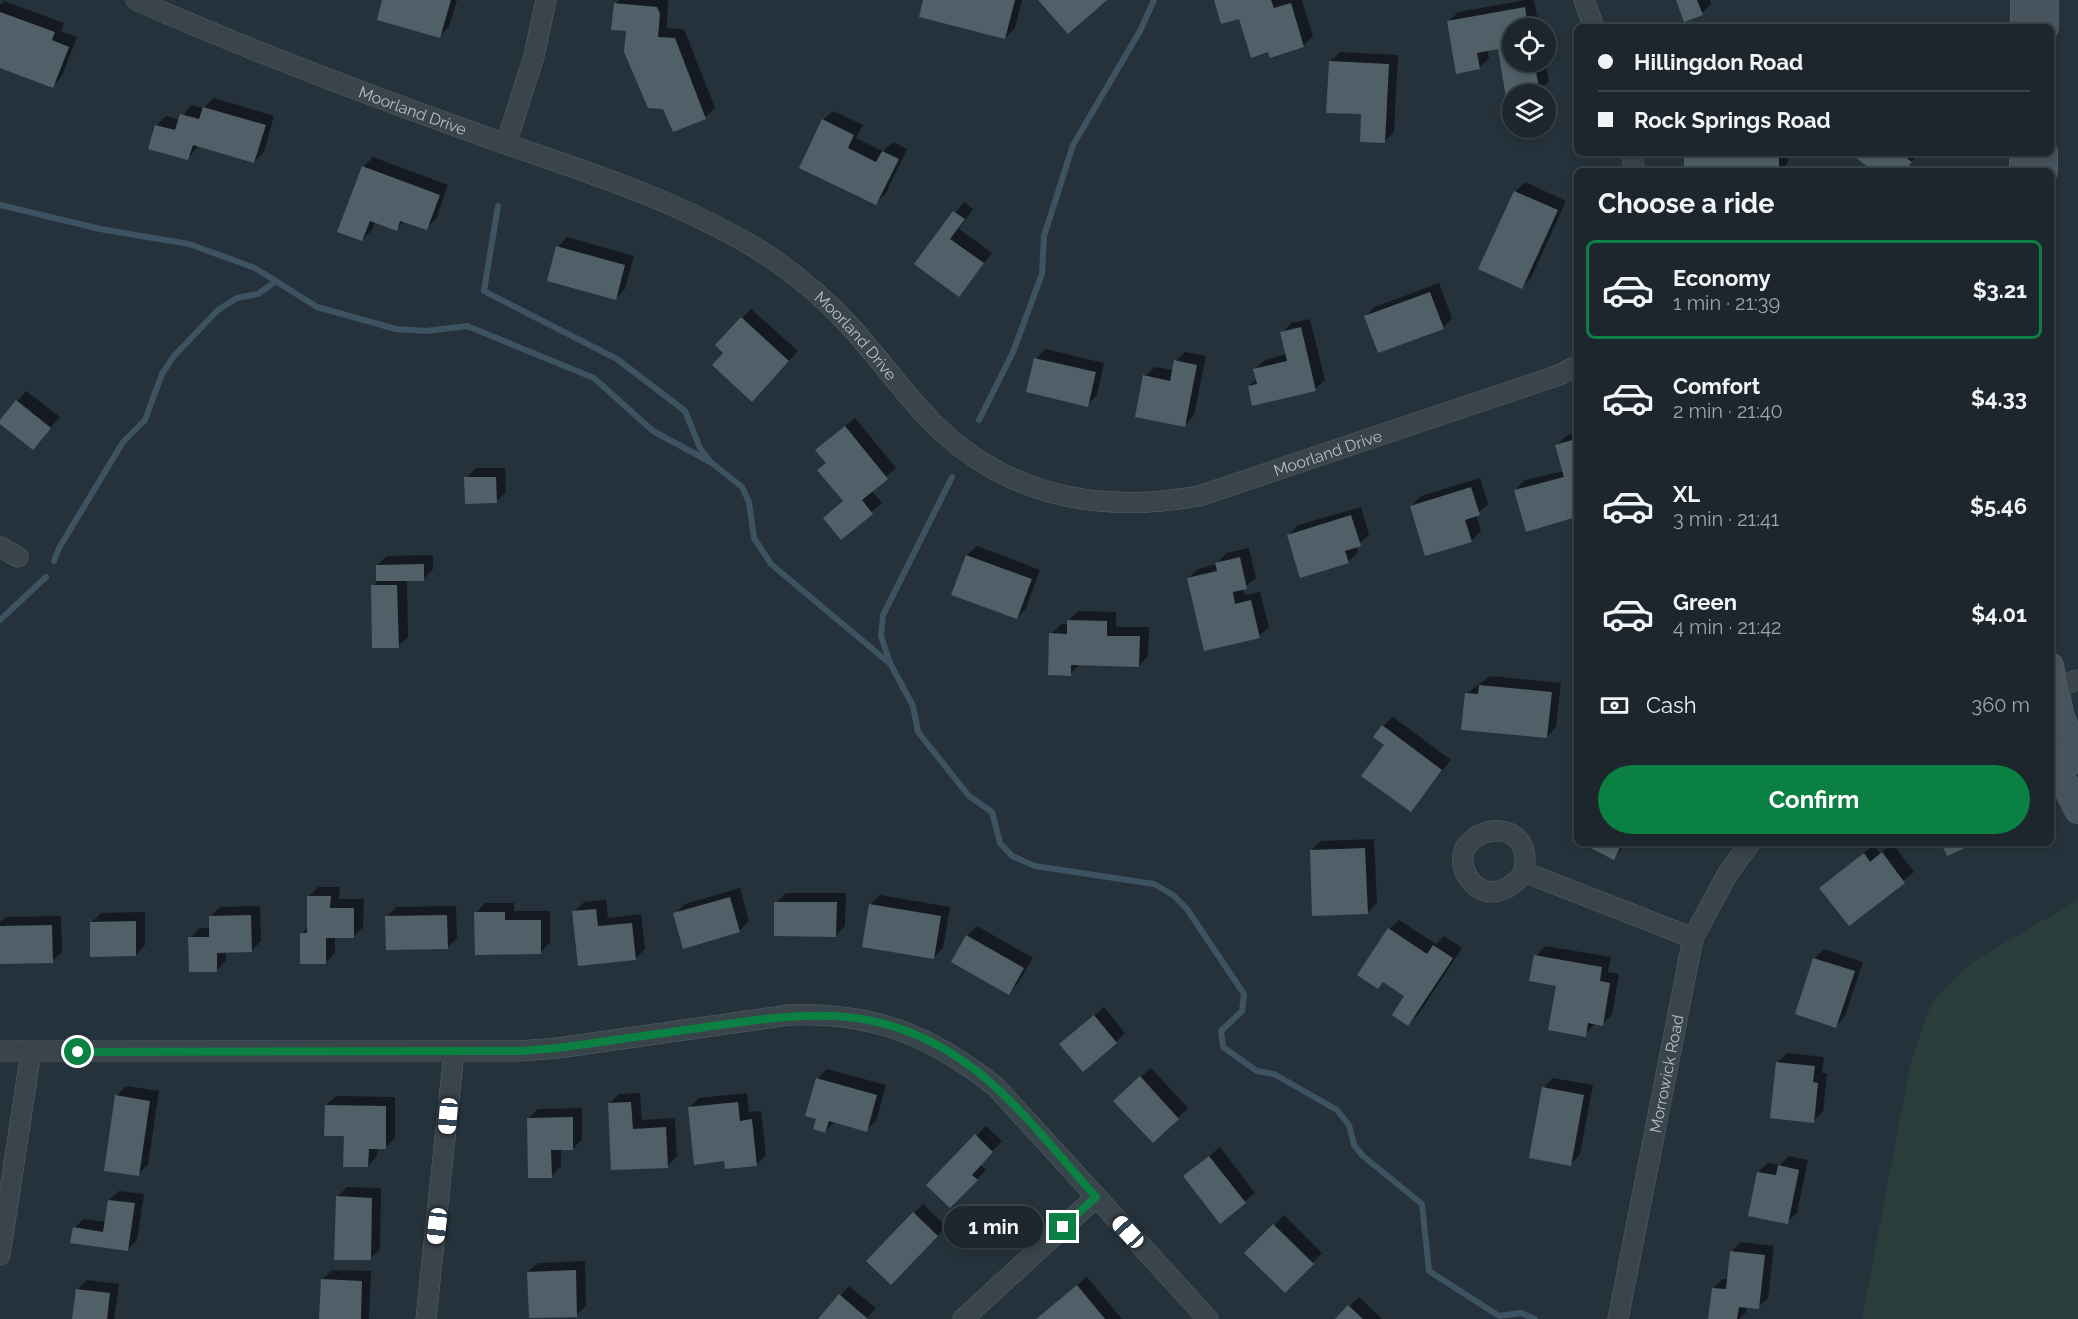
<!DOCTYPE html>
<html lang="en">
<head>
<meta charset="utf-8">
<style>
	body { margin:0; font-family:Raleway,sans-serif; background:#293238; color:#f1f3f6; height:100vh; display:flex; flex-direction:column; font-size:22px; white-space:nowrap }
	* { box-sizing:border-box; margin:0 }
	p { font-size:20px; color:#a0a5a9 }
	.icon { flex:none; width:33px; height:33px; fill:none; stroke:currentColor; stroke-width:2; stroke-linecap:round; stroke-linejoin:round }
	.map { position:relative; flex:1; overflow:hidden }
	.drawer { position:absolute; left:1574px; top:168px; width:480px; height:678px; display:flex; flex-direction:column; background:#1c262c; border-radius:9px; box-shadow:0 3px 9px #0003,0 0 0 2px #3a4348 }
	.drawer>* { flex:none }
	.top-card { position:absolute; left:1574px; top:24px; width:480px; height:132px; border-radius:9px; box-shadow:0 3px 9px #0003,0 0 0 2px #3a4348; display:grid; align-content:center; height:132px; padding:0 24px; background:#1c262c }
	.fabs { position:absolute; left:1502px; top:18px; display:grid; gap:12px }
	.fabs a { display:grid; place-items:center; width:54px; height:54px; border-radius:50%; background:#1c262c; box-shadow:0 3px 9px #0003,0 0 0 2px #3a4348; font-size:30px }
	.end { position:absolute; width:27px; height:27px; margin:-14px; border:8px solid #0b8043; background:#fff; box-shadow:0 0 0 3px #fff }
	.from { border-radius:50% }
	.bubble { position:absolute; height:42px; border-radius:21px; background:#1c262c; box-shadow:0 3px 9px #0003,0 0 0 2px #3a4348; font-size:20px; font-weight:700; line-height:42px; text-align:center }
	.car { position:absolute; width:18px; height:36px; margin:-18px -9px; border-radius:8px; box-shadow:0 0 4px 2px #0007; background:linear-gradient(#fff 24%,#345 0 40%,#fff 0 76%,#345 0 86%,#fff 0) }
	.top-card b { display:flex; align-items:center; gap:21px; height:57px; font-size:22px }
	.top-card b+b { border-top:2px solid #3a4348 }
	.top-card i { width:15px; height:15px; background:#f1f3f6 }
	ul { padding:0; list-style:none }
	li { display:flex; align-items:center; gap:18px; height:99px; margin:0 12px 9px; padding:0 12px; border:3px solid transparent; border-radius:9px }
	li div { flex:1 }
	li b { display:block; font-size:22px }
	li em { font-style:normal; font-weight:700 }
	li.active { border-color:#0b8043 }
	li>.icon { width:54px; height:54px; stroke-width:1.5 }
	h2 { padding:0 24px; font-size:27px; line-height:72px }
	.pay { display:flex; align-items:center; gap:15px; height:66px; padding:0 24px; font-size:22px }
	.pay p { margin-inline-start:auto }
	.button { display:flex; gap:12px; margin-top:auto; padding:12px 24px }
	.button a { flex:1; height:69px; border-radius:36px; background:#0b8043; color:#fff; font-size:24px; font-weight:700; line-height:69px; text-align:center }
	.map>svg:first-child { display:block }
	.green { fill:#293e3b }
	.shadow { fill:#0007 }
	.lines { fill:none; stroke-linecap:round; stroke-linejoin:round }
	.stream { stroke:#3d5362; stroke-width:6 }
	.building { fill:#515f68 }
	.street-casing { stroke:#576269; stroke-width:21 }
	.secondary-casing { stroke:#576269; stroke-width:28 }
	.street { stroke:#39444b; stroke-width:20 }
	.secondary { stroke:#48545d; stroke-width:27 }
	.route { stroke:#0b8043; stroke-width:8 }
	.labels { text-anchor:middle; stroke-width:5; stroke-linejoin:round; paint-order:stroke }
	.street-label { font-size:16px; fill:#b5bfc6; stroke:#1e2930 }
</style>
</head>
<body>
<div class="map">
<svg width="2078" height="1319" viewBox="0 0 2078 1319">
	<rect width="100%" height="100%" fill="#26323b"/>
	<!-- green -->
	<path class="green" d="M2078 900V1319H1862L1911 1061 1932 1002 1974 961Z"/>
	<!-- shadow -->
	<g class="shadow">
		<path d="M384 0H457L449 27 439 36Z"/>
		<path d="M619 0H668L667 28 684 29 715 108 705 117 673 130 615 4Z"/>
		<path d="M925 0H1022L1015 28 1005 38Z"/>
		<path d="M1215 0H1302L1313 36 1304 45 1271 56 1240 17Z"/>
		<path d="M1525 0H1534L1539 28H1512V62L1545 61 1549 81 1539 90 1508 96 1499 47 1487 49 1489 58 1479 68 1448 22 1458 12Z"/>
		<path d="M1678 0H1710L1711 4 1702 13Z"/>
		<path d="M4 1 64 23 61 31 77 37 62 76 53 86 0 66V5Z"/>
		<path d="M1340 52 1398 55 1394 132 1385 141 1330 62Z"/>
		<path d="M214 98 274 116 264 152 254 162 199 145 188 159 150 148 157 125 166 116 180 120 191 105 203 108Z"/>
		<path d="M833 111 863 125 856 138 883 151 893 142 907 149 886 193 876 203 823 120Z"/>
		<path d="M1685 153H1788V162L1782 171H1719V167Z"/>
		<path d="M1853 153H1919L1904 171H1875Z"/>
		<path d="M373 157 448 185 436 219 426 228 405 221 396 229 375 221 372 230 362 240 363 167Z"/>
		<path d="M1525 182 1566 201 1531 278 1522 287 1480 268 1516 191Z"/>
		<path d="M964 202 973 209 959 229 992 253 959 295 916 264Z"/>
		<path d="M567 237 634 256 625 289 615 299 558 247Z"/>
		<path d="M1439 283 1452 318 1443 328 1365 317 1375 307Z"/>
		<path d="M751 309 798 351 762 390 725 353 742 318Z"/>
		<path d="M1310 319 1325 380 1315 389 1249 386 1257 379 1255 369 1265 360 1287 354 1282 333 1291 323Z"/>
		<path d="M1045 349 1104 363 1097 395 1087 405 1036 359Z"/>
		<path d="M1185 352 1206 356 1194 415 1185 425 1145 376 1155 367 1174 370 1176 361Z"/>
		<path d="M26 391 60 417 33 448 0 422Z"/>
		<path d="M855 418 896 468 871 490 882 503 842 538 825 518 844 500 827 462V441Z"/>
		<path d="M1576 433V516L1527 530 1515 490 1525 480 1564 471 1557 445 1566 436Z"/>
		<path d="M476 468H505L506 492 496 502 466 478Z"/>
		<path d="M1480 478 1488 504 1476 515 1481 531 1471 541 1412 506 1421 496Z"/>
		<path d="M1361 507 1369 535 1356 546 1358 552 1348 562 1289 535 1298 525Z"/>
		<path d="M977 546 1040 570 1026 608 1017 618 953 594 967 555Z"/>
		<path d="M1249 548 1256 578 1243 588 1245 595 1260 592 1269 627 1259 636 1188 578 1198 569 1217 564 1226 553Z"/>
		<path d="M433 555V569L423 579H407L408 637 398 646 372 586 378 581 377 565 387 556Z"/>
		<path d="M1078 611 1116 612V627H1149L1148 656 1139 666 1080 664 1070 674 1051 634 1061 624H1069V620Z"/>
		<path d="M1490 676 1561 683 1556 727 1547 737 1466 694Z"/>
		<path d="M1393 717 1451 760 1411 810 1386 745 1383 726Z"/>
		<path d="M1374 839 1377 903 1367 913 1311 850 1321 841Z"/>
		<path d="M1592 843H1626L1614 858Z"/>
		<path d="M1893 844 1914 872 1849 924 1821 888 1874 845 1880 853Z"/>
		<path d="M318 887H340L339 899H364L363 927 354 936H335V953L326 962 301 934 308 927V897Z"/>
		<path d="M740 888 749 921 739 931 675 914 685 904Z"/>
		<path d="M786 893H846L845 926 836 935 776 903Z"/>
		<path d="M880 895 950 907 943 948 933 958 870 905Z"/>
		<path d="M606 900 608 918 641 914 645 949 635 959 574 912 584 902Z"/>
		<path d="M485 903H514V911H550V942L541 952 476 913Z"/>
		<path d="M260 906 261 941 251 951H226V960L217 970 190 938 200 928H210V917L220 907Z"/>
		<path d="M456 906 457 938 447 948 387 917 396 907Z"/>
		<path d="M145 912V945L136 955 91 923 101 913Z"/>
		<path d="M61 916 62 952 52 961 0 962V922L6 917Z"/>
		<path d="M1399 920 1436 944 1444 936 1462 948 1418 1015 1408 1024 1406 995 1384 981 1378 987 1389 929Z"/>
		<path d="M977 926 1033 958 1018 983 1009 993 953 961 967 936Z"/>
		<path d="M1545 946 1611 957 1608 972 1619 974 1612 1015 1602 1024 1595 1023 1585 1035 1558 985 1536 956Z"/>
		<path d="M1824 949 1863 962 1845 1016 1836 1026 1814 959Z"/>
		<path d="M1104 1007 1125 1033 1116 1042 1061 1044Z"/>
		<path d="M1787 1053 1824 1057 1822 1073H1827L1823 1112 1813 1121 1778 1062Z"/>
		<path d="M1151 1068 1188 1108 1153 1141 1125 1091Z"/>
		<path d="M827 1069 886 1085 876 1121 866 1130 835 1121 825 1131 817 1118V1079Z"/>
		<path d="M1553 1078 1593 1085 1580 1154 1571 1164 1543 1088Z"/>
		<path d="M126 1086 159 1091 148 1165 138 1174 117 1096Z"/>
		<path d="M640 1093 642 1120 675 1118 677 1156 667 1166 609 1104 619 1094Z"/>
		<path d="M747 1093 749 1112 761 1111 766 1155 757 1164 725 1160 689 1108 699 1098Z"/>
		<path d="M336 1096 395 1097V1138L385 1148H378L377 1156 368 1166 326 1105Z"/>
		<path d="M582 1108V1139L573 1149H561V1166L552 1176 528 1119 538 1109Z"/>
		<path d="M986 1126 1002 1141 980 1164 986 1170 950 1206 928 1185Z"/>
		<path d="M1220 1147 1255 1193 1220 1222 1185 1176Z"/>
		<path d="M1789 1156 1808 1160 1797 1213 1787 1222 1758 1172 1768 1163 1780 1165Z"/>
		<path d="M347 1187 381 1188 380 1249 370 1259 337 1197Z"/>
		<path d="M119 1191 144 1194 137 1240 127 1250 74 1228 84 1219 106 1222 109 1200Z"/>
		<path d="M923 1204 946 1226 891 1283 868 1261Z"/>
		<path d="M1284 1215 1322 1253 1285 1291 1247 1253Z"/>
		<path d="M1741 1242 1774 1246 1768 1298 1758 1307 1747 1306 1746 1312 1739 1319H1710L1713 1288 1723 1279H1728L1731 1252Z"/>
		<path d="M585 1261 586 1306 576 1315 528 1272 538 1263Z"/>
		<path d="M332 1270 371 1271 369 1319H320L322 1280Z"/>
		<path d="M1087 1277 1122 1319H1037L1042 1314Z"/>
		<path d="M87 1280 119 1284 114 1319H74L78 1289Z"/>
		<path d="M849 1286 876 1308 866 1319H820Z"/>
		<path d="M1359 1297 1382 1319H1337Z"/>
	</g>
	<g class="lines">
		<!-- stream -->
		<g class="stream">
			<path d="M0 205 100 229 189 244 255 268 317 307 396 329 426 331 467 326 594 378 653 431 712 463 742 487 749 502 754 538 771 564 888 662"/>
			<path d="M498 206 484 291 617 359 685 411 700 448 709 460"/>
			<path d="M979 420 1013 352 1042 274 1044 236 1073 145 1140 31 1154 0"/>
			<path d="M952 477 883 615 881 636 890 663 913 706 918 732 969 796 992 812 1000 843 1012 856 1035 866 1154 884 1173 895 1187 909 1244 994 1242 1011 1221 1031 1223 1047 1257 1071 1274 1074 1337 1110 1349 1125 1354 1145 1363 1156 1422 1204 1429 1271 1499 1316 1521 1313 1535 1319"/>
			<path d="M54 561 59 548 123 442 145 420 162 374 174 356 218 310 237 298 258 294 275 282"/>
			<path d="M0 620 46 577"/>
		</g>
	</g>
	<!-- building -->
	<g class="building">
		<path d="M382 0H451L440 38 377 20Z"/>
		<path d="M923 0H1015L1005 39 919 17Z"/>
		<path d="M1038 0H1107L1068 34Z"/>
		<path d="M1214 0H1271L1274 8 1291 3 1304 47 1270 58 1268 52 1251 58 1239 19 1221 24Z"/>
		<path d="M1676 0H1697L1703 15 1684 22Z"/>
		<path d="M614 3 657 7 660 14 658 37 675 38 706 119 673 132 663 109 648 108 624 52 626 31 611 30Z"/>
		<path d="M1525 7 1528 28H1512V62H1534L1540 92 1512 94 1506 98 1498 49 1477 53 1480 69 1456 74 1447 21Z"/>
		<path d="M0 12 55 32 52 40 69 47 53 88 0 68Z"/>
		<path d="M1329 61 1389 64 1385 143 1360 142 1361 114 1326 113Z"/>
		<path d="M203 107 266 125 254 163 193 145 188 160 148 149 155 125 175 130 180 114 199 119Z"/>
		<path d="M822 119 854 135 848 148 876 162 882 151 899 159 876 205 799 168Z"/>
		<path d="M1684 153H1779V171L1684 169Z"/>
		<path d="M1850 153H1900L1912 162 1905 171H1873Z"/>
		<path d="M362 166 440 195 427 230 400 221 397 231 370 221 362 241 337 232Z"/>
		<path d="M1514 191 1558 210 1522 289 1478 269Z"/>
		<path d="M953 211 965 219 950 239 984 263 959 297 914 264Z"/>
		<path d="M556 246 625 265 616 300 547 281Z"/>
		<path d="M1430 292 1444 329 1378 353 1364 316Z"/>
		<path d="M741 317 789 361 752 402 712 365 723 353 715 345Z"/>
		<path d="M1301 327 1316 391 1252 406 1248 386 1257 384 1253 369 1287 361 1280 332Z"/>
		<path d="M1034 358 1096 372 1088 407 1026 392Z"/>
		<path d="M1174 360 1197 365 1185 427 1135 417 1143 375 1170 381Z"/>
		<path d="M16 400 51 428 33 450 0 424V420Z"/>
		<path d="M845 426 888 479 862 500 873 514 841 540 823 518 843 501 817 470 826 463 815 450Z"/>
		<path d="M1576 439V517L1526 532 1514 490 1564 477 1555 445Z"/>
		<path d="M464 477H496L497 503 465 504Z"/>
		<path d="M1471 487 1480 515 1465 520 1472 542 1425 556 1410 506Z"/>
		<path d="M1351 515 1361 546 1345 551 1349 563 1300 578 1287 535Z"/>
		<path d="M966 555 1032 579 1017 619 951 595Z"/>
		<path d="M1240 557 1247 589 1233 592 1235 604 1251 600 1260 638 1204 651 1187 578 1217 571 1215 563Z"/>
		<path d="M424 564V581H376V565Z"/>
		<path d="M371 585H397L399 648H372Z"/>
		<path d="M1067 620 1107 621V636H1140L1139 667 1071 665V676L1048 675 1049 633 1067 634Z"/>
		<path d="M1479 685 1552 692 1547 738 1461 730 1465 693 1478 694Z"/>
		<path d="M1382 725 1442 770 1411 812 1361 776 1384 745 1373 737Z"/>
		<path d="M1591 843H1622L1614 860 1589 847Z"/>
		<path d="M1941 843H1976L1947 856Z"/>
		<path d="M1365 848 1368 914 1312 916 1310 850Z"/>
		<path d="M1882 852 1905 883 1849 926 1819 888 1864 853 1870 862Z"/>
		<path d="M307 896H331L330 908H354V938H326V964H300V933H307Z"/>
		<path d="M730 897 740 932 683 949 673 913Z"/>
		<path d="M774 902H837L836 937 774 936Z"/>
		<path d="M869 904 941 916 934 959 862 947Z"/>
		<path d="M596 909 598 926 632 923 636 960 578 966 572 911Z"/>
		<path d="M474 912H505V920H541V954L475 955Z"/>
		<path d="M251 915 252 952 217 953V972H189L188 937H209V916Z"/>
		<path d="M447 915 448 949 386 950 385 916Z"/>
		<path d="M136 921V956L90 957V922Z"/>
		<path d="M52 925 53 963 0 964V926Z"/>
		<path d="M1388 928 1427 954 1433 945 1453 958 1408 1026 1392 1015 1404 996 1383 982 1378 989 1357 975Z"/>
		<path d="M966 935 1024 968 1009 995 951 962Z"/>
		<path d="M1534 955 1602 967 1600 981 1610 983 1603 1026 1588 1023 1586 1037 1548 1030 1556 986 1529 981Z"/>
		<path d="M1813 958 1855 971 1836 1028 1795 1014Z"/>
		<path d="M1094 1015 1117 1043 1083 1072 1059 1044Z"/>
		<path d="M1776 1062 1815 1066 1813 1082 1818 1083 1814 1123 1770 1118Z"/>
		<path d="M1140 1076 1179 1119 1153 1143 1113 1101Z"/>
		<path d="M816 1078 877 1095 867 1132 829 1121 825 1133 813 1129 816 1119 805 1116Z"/>
		<path d="M1542 1087 1584 1095 1571 1166 1529 1158Z"/>
		<path d="M115 1095 150 1101 139 1176 104 1171Z"/>
		<path d="M631 1102 633 1129 666 1127 668 1168 611 1170 608 1103Z"/>
		<path d="M738 1102 740 1121 752 1119 757 1166 725 1169 724 1161 694 1165 688 1107Z"/>
		<path d="M325 1105 386 1106V1149H369L368 1167H343L344 1136H324Z"/>
		<path d="M573 1117V1150H551L552 1178H528L527 1118Z"/>
		<path d="M975 1134 993 1152 972 1175 978 1180 950 1208 926 1185Z"/>
		<path d="M1209 1156 1246 1203 1220 1224 1183 1176Z"/>
		<path d="M1778 1165 1799 1170 1788 1224 1748 1216 1757 1172 1776 1175Z"/>
		<path d="M336 1196 372 1198 371 1260H334Z"/>
		<path d="M108 1200 135 1203 128 1251 70 1243 73 1227 103 1232Z"/>
		<path d="M913 1212 938 1236 891 1285 866 1261Z"/>
		<path d="M1273 1224 1314 1264 1285 1293 1244 1253Z"/>
		<path d="M1730 1251 1765 1255 1759 1309 1739 1307 1737 1319H1708L1712 1288 1726 1289Z"/>
		<path d="M576 1270 577 1317 529 1318 527 1272Z"/>
		<path d="M321 1279 362 1281 361 1319H319Z"/>
		<path d="M1077 1285 1105 1319H1036Z"/>
		<path d="M76 1289 110 1293 107 1319H72Z"/>
		<path d="M839 1294 868 1319H818Z"/>
		<path d="M1348 1305 1363 1319H1335Z"/>
	</g>
	<g class="lines">
		<!-- street casing -->
		<g class="street-casing">
			<g id="street">
				<path id="s1" d="M136 0C250 51 368 95 486 137 577 169 671 197 754 247 788 268 821 295 848 324 877 355 901 390 931 421 1005 496 1098 514 1199 496L1559 375 1576 366"/>
				<path d="M1584 0 1594 27"/>
				<path d="M506 144 534 56 546 0"/>
				<path d="M1631 153 1635 171"/>
				<path d="M0 547 18 557"/>
				<path d="M2050 688 2078 680"/>
				<path d="M1524 872C1512 890 1486 902 1470 880 1435 831 1536 803 1524 872L1693 938"/>
				<path d="M0 1051H520L558 1048 789 1015C873 1012 931 1035 996 1087L1208 1319"/>
				<path d="M0 1255 31 1052"/>
				<path d="M426 1319 454 1052"/>
				<path d="M963 1319 1096 1197"/>
				<path id="s2" d="M1618 1319 1693 938 1728 873 1750 843"/>
			</g>
		</g>
		<!-- secondary casing -->
		<g class="secondary-casing">
			<g id="secondary">
				<path d="M2024 27V0"/>
				<path d="M2045 27V0"/>
				<path d="M2023 171V153"/>
				<path d="M2044 171V153"/>
				<path d="M2050 666 2061 717 2078 760"/>
				<path d="M2050 744 2061 776 2078 810"/>
			</g>
		</g>
		<!-- street -->
		<use href="#street" class="street"/>
		<!-- secondary -->
		<use href="#secondary" class="secondary"/>
	</g>
	<g class="lines">
		<!-- route -->
		<path class="route" d="M78 1052 520 1051 558 1048C607 1041 656 1034 706 1027 802 1013 877 1001 963 1061 1013 1095 1055 1152 1096 1197L1063 1227"/>
	</g>
	<g class="labels">
		<!-- street labels -->
		<g class="street-label">
			<text dy="6" stroke="none"><textPath href="#s1" startOffset="298">Moorland Drive</textPath></text>
			<text dy="6" stroke="none"><textPath href="#s1" startOffset="802">Moorland Drive</textPath></text>
			<text dy="6" stroke="none"><textPath href="#s1" startOffset="1342">Moorland Drive</textPath></text>
			<text dy="6" stroke="none"><textPath href="#s2" startOffset="250">Morrowick Road</textPath></text>
		</g>
	</g>
</svg>
<div class="fabs">
<a><svg class="icon" aria-label="locate" viewBox="0 0 24 24"><circle cx="12" cy="12" r="6"/><path d="M12 2v4M12 18v4M2 12h4M18 12h4"/></svg></a>
<a><svg class="icon" aria-label="layers" viewBox="0 0 24 24"><path d="M12 4l9 5-9 5-9-5zM3 14l9 5 9-5"/></svg></a>
</div>
<i class="end from" style="left:78px;top:1052px"></i>
<i class="end" style="left:1063px;top:1227px"></i>
<div class="bubble" style="left:944px;top:1206px;width:99px">1 min</div>
<i class="car" style="left:448px;top:1116px;rotate:185deg"></i>
<i class="car" style="left:437px;top:1226px;rotate:187deg"></i>
<i class="car" style="left:1128px;top:1232px;rotate:317deg"></i>
<div class="top-card">
<b><i class="from"></i>Hillingdon Road</b>
<b><i></i>Rock Springs Road</b>
</div>
<section class="drawer">
<h2>Choose a ride</h2>
<ul>
<li class="active"><svg class="icon" aria-label="car" viewBox="0 0 24 24"><path d="M5 17H2v-5l4-1 3-4h7l3 4 3 1v5h-3M9 17h6M6 11h13"/><circle cx="7" cy="17" r="2"/><circle cx="17" cy="17" r="2"/></svg><div><b>Economy</b><p>1 min · 21:39</p></div><em>$3.21</em></li>
<li><svg class="icon" aria-label="car" viewBox="0 0 24 24"><path d="M5 17H2v-5l4-1 3-4h7l3 4 3 1v5h-3M9 17h6M6 11h13"/><circle cx="7" cy="17" r="2"/><circle cx="17" cy="17" r="2"/></svg><div><b>Comfort</b><p>2 min · 21:40</p></div><em>$4.33</em></li>
<li><svg class="icon" aria-label="car" viewBox="0 0 24 24"><path d="M5 17H2v-5l4-1 3-4h7l3 4 3 1v5h-3M9 17h6M6 11h13"/><circle cx="7" cy="17" r="2"/><circle cx="17" cy="17" r="2"/></svg><div><b>XL</b><p>3 min · 21:41</p></div><em>$5.46</em></li>
<li><svg class="icon" aria-label="car" viewBox="0 0 24 24"><path d="M5 17H2v-5l4-1 3-4h7l3 4 3 1v5h-3M9 17h6M6 11h13"/><circle cx="7" cy="17" r="2"/><circle cx="17" cy="17" r="2"/></svg><div><b>Green</b><p>4 min · 21:42</p></div><em>$4.01</em></li>
</ul>
<div class="pay"><svg class="icon" aria-label="cash" viewBox="0 0 24 24"><path d="M3 7h18v10H3z"/><circle cx="12" cy="12" r="2"/></svg>Cash<p>360 m</p></div>
<div class="button"><a>Confirm</a></div>
</section>
</div>
</body>
</html>
